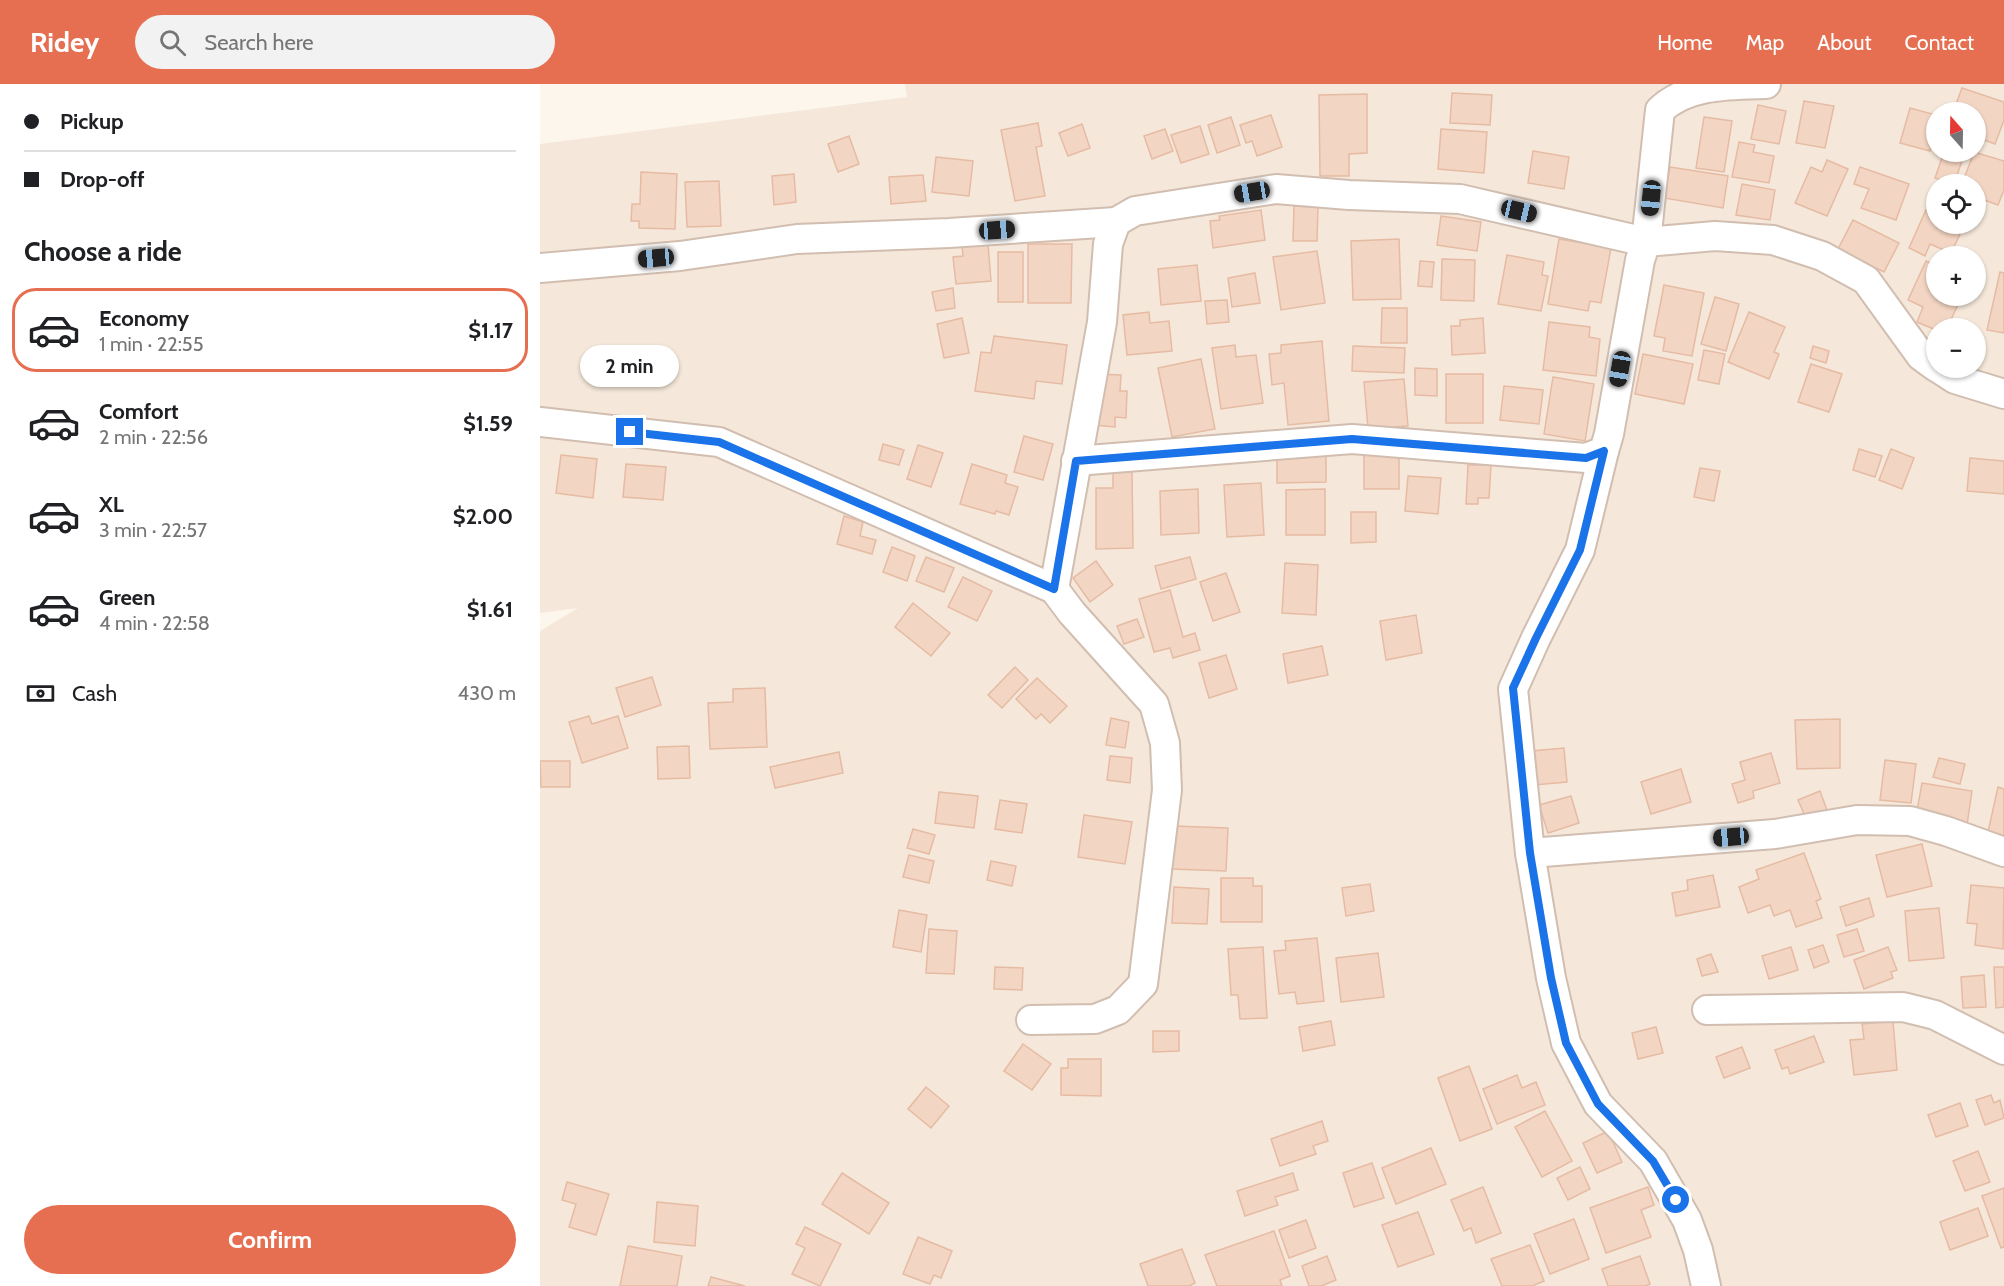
<!DOCTYPE html>
<html lang="en">
<head>
<meta charset="utf-8">
<style>
	body { margin:0; font-family:Cabin,sans-serif; background:#f2f2f2; color:#202124; height:100vh; display:flex; flex-direction:column; font-size:22px; white-space:nowrap }
	* { box-sizing:border-box; margin:0 }
	p { font-size:20px; color:#757577 }
	.icon { flex:none; width:33px; height:33px; fill:none; stroke:currentColor; stroke-width:2; stroke-linecap:round; stroke-linejoin:round }
	.map { position:relative; flex:1; overflow:hidden }
	.details { display:flex; flex-direction:column; background:#fff; width:540px }
	.details>* { flex:none }
	.banner { display:grid; align-content:center; height:132px; padding:0 24px; background:#fff }
	.needle { width:39px; rotate:340deg }
	.tools { position:absolute; left:1386px; top:18px; display:grid; gap:12px }
	.tools a { display:grid; place-items:center; width:60px; height:60px; border-radius:50%; background:#fff; box-shadow:0 2px 4px #0004; font-size:30px }
	.end { position:absolute; width:27px; height:27px; margin:-14px; border:8px solid #1a73e8; background:#fff; box-shadow:0 0 0 3px #fff }
	.from { border-radius:50% }
	.bubble { position:absolute; height:42px; border-radius:21px; background:#fff; box-shadow:0 2px 4px #0004; font-size:20px; font-weight:700; line-height:42px; text-align:center }
	.car { position:absolute; width:18px; height:36px; margin:-18px -9px; border-radius:8px; box-shadow:0 0 4px 2px #0007; background:linear-gradient(#222 24%,#8ab4d8 0 40%,#222 0 76%,#8ab4d8 0 86%,#222 0) }
	.banner b { display:flex; align-items:center; gap:21px; height:57px; font-size:22px }
	.banner b+b { border-top:2px solid #e0e0e0 }
	.banner i { width:15px; height:15px; background:#202124 }
	ul { padding:0; list-style:none }
	li { display:flex; align-items:center; gap:18px; height:84px; margin:0 12px 9px; padding:0 12px; border:3px solid transparent; border-radius:24px }
	li div { flex:1 }
	li b { display:block; font-size:22px }
	li em { font-style:normal; font-weight:700 }
	li.selected { border-color:#e76f51 }
	li>.icon { width:54px; height:54px; stroke-width:1.5 }
	h2 { padding:0 24px; font-size:27px; line-height:72px }
	.pay { display:flex; align-items:center; gap:15px; height:66px; padding:0 24px; font-size:22px }
	.pay p { margin-inline-start:auto }
	.cta { display:flex; gap:12px; margin-top:auto; padding:12px 24px }
	.cta a { flex:1; height:69px; border-radius:36px; background:#e76f51; color:#fff; font-size:24px; font-weight:700; line-height:69px; text-align:center }
	header { display:flex; align-items:center; gap:36px; box-sizing:border-box; height:84px; padding:0 30px; background:#e76f51; color:#fff }
	header strong { font-size:28px }
	nav { display:flex; gap:33px; margin-inline-start:auto; font-size:21px }
	.search { width:420px; height:54px; background:#f2f2f2; display:flex; align-items:center; gap:15px; box-sizing:border-box; padding:0 21px; border-radius:33px; color:#757577; font-size:22px }
	main { display:flex; flex:1; min-height:0 }
	.map>svg:first-child { display:block }
	.residential { fill:#f5e8da; fill-rule:evenodd }
	.building { fill:#f3d5c3; stroke:#e6bba3; stroke-width:1.5 }
	.lines { fill:none; stroke-linecap:round; stroke-linejoin:round }
	.street-casing { stroke:#d1beb0; stroke-width:32 }
	.street { stroke:#fff; stroke-width:28 }
	.route { stroke:#1a73e8; stroke-width:8 }
</style>
</head>
<body>
<header>
<strong>Ridey</strong>
<div class="search"><svg class="icon" aria-label="search" viewBox="0 0 24 24"><circle cx="10" cy="10" r="6"/><path d="M15 15l6 6"/></svg>Search here</div>
<nav><a>Home</a><a>Map</a><a>About</a><a>Contact</a></nav>
</header>
<main>
<section class="details">
<div class="banner">
<b><i class="from"></i>Pickup</b>
<b><i></i>Drop-off</b>
</div>
<h2>Choose a ride</h2>
<ul>
<li class="selected"><svg class="icon" aria-label="car" viewBox="0 0 24 24"><path d="M5 17H2v-5l4-1 3-4h7l3 4 3 1v5h-3M9 17h6M6 11h13"/><circle cx="7" cy="17" r="2"/><circle cx="17" cy="17" r="2"/></svg><div><b>Economy</b><p>1 min · 22:55</p></div><em>$1.17</em></li>
<li><svg class="icon" aria-label="car" viewBox="0 0 24 24"><path d="M5 17H2v-5l4-1 3-4h7l3 4 3 1v5h-3M9 17h6M6 11h13"/><circle cx="7" cy="17" r="2"/><circle cx="17" cy="17" r="2"/></svg><div><b>Comfort</b><p>2 min · 22:56</p></div><em>$1.59</em></li>
<li><svg class="icon" aria-label="car" viewBox="0 0 24 24"><path d="M5 17H2v-5l4-1 3-4h7l3 4 3 1v5h-3M9 17h6M6 11h13"/><circle cx="7" cy="17" r="2"/><circle cx="17" cy="17" r="2"/></svg><div><b>XL</b><p>3 min · 22:57</p></div><em>$2.00</em></li>
<li><svg class="icon" aria-label="car" viewBox="0 0 24 24"><path d="M5 17H2v-5l4-1 3-4h7l3 4 3 1v5h-3M9 17h6M6 11h13"/><circle cx="7" cy="17" r="2"/><circle cx="17" cy="17" r="2"/></svg><div><b>Green</b><p>4 min · 22:58</p></div><em>$1.61</em></li>
</ul>
<div class="pay"><svg class="icon" aria-label="cash" viewBox="0 0 24 24"><path d="M3 7h18v10H3z"/><circle cx="12" cy="12" r="2"/></svg>Cash<p>430 m</p></div>
<div class="cta"><a>Confirm</a></div>
</section>
<div class="map">
<svg width="1464" height="1202" viewBox="0 0 1464 1202">
	<rect width="100%" height="100%" fill="#fdf6ec"/>
	<!-- residential -->
	<path class="residential" d="M365 0H1464V1202H0V547L38 524 0 529V60L367 13ZM1396 28H1436V68H1396ZM1396 100H1436V140H1396ZM1396 172H1436V212H1396ZM1396 244H1436V284H1396Z"/>
	<!-- building -->
	<g class="building">
		<path d="M1422 4 1464 18V36L1455 60 1436 53V28H1413Z"/>
		<path d="M912 9 952 11 950 41 910 39Z"/>
		<path d="M827 10V69L809 70V92H780L779 11Z"/>
		<path d="M1264 17 1294 22 1285 64 1256 59Z"/>
		<path d="M1218 21 1246 27 1239 60 1211 55Z"/>
		<path d="M1370 24 1396 31V40L1390 67 1360 59Z"/>
		<path d="M731 31 742 63 717 72 712 57 706 59 700 41Z"/>
		<path d="M691 33 700 61 677 69 668 41Z"/>
		<path d="M1164 33 1192 37 1184 88 1156 84Z"/>
		<path d="M498 39 502 62 496 63 505 112 475 117 461 46Z"/>
		<path d="M542 40 550 64 528 72 519 49Z"/>
		<path d="M660 42 669 70 641 79 631 51Z"/>
		<path d="M625 45 633 67 612 75 604 52Z"/>
		<path d="M901 45 947 48 944 89 898 85Z"/>
		<path d="M309 52 319 80 298 88 288 60Z"/>
		<path d="M1199 58 1215 61 1213 68 1234 72 1229 99 1192 93Z"/>
		<path d="M993 67 1029 73 1024 105 988 99Z"/>
		<path d="M1404 68H1425L1414 100 1395 94Z"/>
		<path d="M1434 68 1464 77V106L1458 121 1436 113V100H1422Z"/>
		<path d="M396 73 433 77 429 112 392 108Z"/>
		<path d="M1287 76 1308 85 1287 132 1255 119 1271 83 1282 88Z"/>
		<path d="M1130 83 1188 92 1183 124 1124 114Z"/>
		<path d="M1320 83 1369 100 1356 136 1321 124 1329 105 1314 100Z"/>
		<path d="M101 88 137 90 135 145 99 144V137H91L92 120H100Z"/>
		<path d="M254 90 256 118 234 121 232 92Z"/>
		<path d="M383 91 386 117 351 120 349 93Z"/>
		<path d="M179 97 181 142 147 143 145 98Z"/>
		<path d="M1202 100 1235 106 1230 136 1196 131Z"/>
		<path d="M754 122 778 123 777 157H753Z"/>
		<path d="M721 126 725 156 673 164 670 137 680 136 679 132Z"/>
		<path d="M1386 126 1396 130V140H1417L1424 142 1411 169 1390 160 1385 172 1369 164Z"/>
		<path d="M901 132 941 138 937 167 897 161Z"/>
		<path d="M1313 136 1359 159 1344 188 1298 165Z"/>
		<path d="M859 155 861 215 813 216 811 157Z"/>
		<path d="M1019 155 1071 164 1061 219 1050 217 1048 227 1008 220Z"/>
		<path d="M448 160 451 197 416 200 413 173 423 172 422 162Z"/>
		<path d="M488 160H532L531 219H488Z"/>
		<path d="M777 167 785 219 741 226 733 173Z"/>
		<rect x="458" y="168" width="25" height="50"/>
		<path d="M967 171 1004 178 1002 191 1008 192 1001 227 958 220Z"/>
		<path d="M902 175 935 176 934 217 901 216Z"/>
		<path d="M880 177 894 178 892 203 878 202Z"/>
		<path d="M1386 177 1396 182V212H1422L1407 244H1396V246L1377 238 1383 223 1368 216Z"/>
		<path d="M657 181 661 217 621 221 618 185Z"/>
		<path d="M1460 188 1464 189V249L1447 246Z"/>
		<path d="M715 189 720 219 692 223 688 194Z"/>
		<path d="M1124 201 1164 209 1152 272 1123 267 1125 254 1114 252Z"/>
		<path d="M413 204 415 224 396 227 392 208Z"/>
		<path d="M1175 213 1199 220 1186 267 1161 260Z"/>
		<path d="M687 216 689 238 667 240 665 217Z"/>
		<path d="M842 224H867V259H841Z"/>
		<path d="M609 228 610 239 629 237 632 267 587 271 583 231Z"/>
		<path d="M1209 228 1245 243 1234 268 1239 270 1229 295 1188 278Z"/>
		<path d="M422 234 429 269 404 274 397 240Z"/>
		<path d="M943 234 945 269 912 271 911 242H920V236Z"/>
		<path d="M1009 238 1050 243 1049 253 1060 255 1056 292 1003 286Z"/>
		<path d="M454 252 527 261 522 300 496 297 494 315 435 307 441 268 451 269Z"/>
		<path d="M782 257 789 337 748 341 744 299 732 301 729 270 741 269V261Z"/>
		<path d="M695 261 696 273 716 271 723 319 681 325 672 264Z"/>
		<path d="M813 262 865 264 864 289 812 287Z"/>
		<path d="M1273 262 1289 267 1286 279 1270 274Z"/>
		<path d="M1164 266 1185 270 1179 300 1158 296Z"/>
		<path d="M1103 270 1153 280 1144 320 1095 310Z"/>
		<path d="M661 275 675 345 632 353 618 284Z"/>
		<path d="M1271 280 1302 290 1289 328 1258 318Z"/>
		<path d="M875 284 897 285V312L875 311Z"/>
		<path d="M556 290 581 291 580 307H587L586 334 575 333V343L554 341Z"/>
		<rect x="906" y="290" width="37" height="49"/>
		<path d="M1013 293 1054 300 1045 357 1004 350Z"/>
		<path d="M864 295 868 342 828 345 824 298Z"/>
		<path d="M964 302 1003 306 999 340 960 336Z"/>
		<path d="M484 352 513 360 503 396 474 388Z"/>
		<path d="M343 360 364 366 359 381 339 376Z"/>
		<path d="M378 361 403 369 391 403 367 395Z"/>
		<path d="M1319 365 1342 372 1335 393 1313 386Z"/>
		<path d="M1351 365 1374 374 1362 405 1339 396Z"/>
		<path d="M859 366V405H824V367Z"/>
		<path d="M786 369V398L737 399V370Z"/>
		<path d="M21 371 57 375 53 414 16 409Z"/>
		<path d="M1430 374 1464 377V410L1427 407Z"/>
		<path d="M86 380 126 383 123 416 83 413Z"/>
		<path d="M432 380 467 391 465 399 478 403 469 431 456 427 455 430 420 420Z"/>
		<path d="M928 381H951L949 414H938V420H926Z"/>
		<path d="M1160 384 1180 387 1174 417 1154 413Z"/>
		<path d="M573 387H592L593 464 556 465V404H573Z"/>
		<path d="M868 392 901 394 898 430 865 427Z"/>
		<path d="M721 399 724 451 687 453 684 401Z"/>
		<path d="M658 405 659 449 621 451 620 407Z"/>
		<path d="M785 405V451H746V406Z"/>
		<path d="M811 428H836V458L811 459Z"/>
		<path d="M304 432 323 438 320 452 336 456 332 470 297 460Z"/>
		<path d="M352 463 375 472 367 497 343 488Z"/>
		<path d="M386 473 414 484 404 508 376 497Z"/>
		<path d="M650 473 656 495 621 505 615 482Z"/>
		<path d="M556 477 573 501 550 518 533 494Z"/>
		<path d="M745 479 778 481 776 531 742 529Z"/>
		<path d="M686 489 700 528 673 537 660 498Z"/>
		<path d="M423 493 452 507 437 537 408 523Z"/>
		<path d="M630 506 643 553 655 549 660 566 633 574 630 564 614 568 599 515Z"/>
		<path d="M373 519 410 549 391 572 355 543Z"/>
		<path d="M876 531 882 569 846 576 840 537Z"/>
		<path d="M597 535 604 553 584 560 577 542Z"/>
		<path d="M782 562 788 591 748 599 743 570Z"/>
		<path d="M686 571 697 605 669 614 659 579Z"/>
		<path d="M475 583 488 596 462 624 448 611Z"/>
		<path d="M112 593 121 621 85 633 76 604Z"/>
		<path d="M497 594 527 622 510 639 501 630 496 635 476 615Z"/>
		<path d="M225 604 227 663 170 665 168 619 193 618V605Z"/>
		<path d="M49 632 52 640 78 632 88 664 42 679 29 638Z"/>
		<path d="M571 634 589 638 585 664 566 661Z"/>
		<path d="M1300 635V684L1257 685 1255 636Z"/>
		<path d="M149 662 150 694 118 695 117 663Z"/>
		<path d="M1024 664 1027 698 994 701 991 667Z"/>
		<path d="M299 668 303 689 235 704 230 683Z"/>
		<path d="M1231 669 1240 699 1213 707 1214 714 1198 719 1192 700 1205 696 1200 678Z"/>
		<path d="M570 672 592 674 590 699 567 696Z"/>
		<path d="M1399 674 1425 680 1420 700 1393 693Z"/>
		<path d="M1345 676 1376 680 1371 719 1340 716Z"/>
		<path d="M0 677H30V703H1Z"/>
		<path d="M1141 685 1151 718 1111 730 1101 698Z"/>
		<path d="M1382 699 1432 707 1427 741 1376 732Z"/>
		<path d="M1458 703 1464 705V752L1448 748Z"/>
		<path d="M1280 707 1288 729 1267 737 1258 716Z"/>
		<path d="M399 708 438 712 434 744 395 739Z"/>
		<path d="M1031 712 1039 739 1008 749 999 721Z"/>
		<path d="M460 716 487 720 482 749 455 745Z"/>
		<path d="M544 731 592 738 585 780 538 773Z"/>
		<path d="M634 742 688 744 686 787 632 785Z"/>
		<path d="M373 745 395 751 389 770 367 764Z"/>
		<path d="M1382 760 1392 802 1347 813 1336 771Z"/>
		<path d="M1264 769 1281 815 1276 817 1282 834 1256 843 1250 826 1234 832 1230 821 1208 829 1199 803 1219 795 1216 786Z"/>
		<path d="M369 771 394 777 389 799 363 793Z"/>
		<path d="M451 777 476 782 472 802 447 796Z"/>
		<path d="M1173 791 1180 823 1136 832 1132 809 1148 806 1147 796Z"/>
		<path d="M681 794H713V802H722V838H681Z"/>
		<path d="M830 800 834 827 806 832 802 804Z"/>
		<path d="M1431 801 1464 804 1463 865 1435 861 1437 840 1427 839Z"/>
		<path d="M634 803 669 805 667 840 632 839Z"/>
		<path d="M1329 814 1334 832 1306 842 1300 823Z"/>
		<path d="M1399 824 1404 874 1369 877 1365 827Z"/>
		<path d="M359 826 387 831 381 868 353 863Z"/>
		<path d="M389 845 417 847 414 890 386 889Z"/>
		<path d="M1317 845 1324 867 1304 873 1297 851Z"/>
		<path d="M777 854 784 917 757 920 755 908 739 910 734 867 746 866 745 857Z"/>
		<path d="M1283 861 1289 878 1274 884 1268 866Z"/>
		<path d="M723 863 727 934 700 935 698 911H691L688 865Z"/>
		<path d="M1251 863 1258 886 1229 895 1222 872Z"/>
		<path d="M1348 863 1357 886 1351 888 1353 894 1324 905 1314 876Z"/>
		<path d="M838 869 844 913 801 918 796 874Z"/>
		<path d="M1171 870 1178 888 1162 892 1157 875Z"/>
		<path d="M455 883 483 884 482 906 454 905Z"/>
		<path d="M1454 883H1464V923L1456 924Z"/>
		<path d="M1444 891 1446 923 1423 924 1421 893Z"/>
		<path d="M791 937 795 961 763 967 759 943Z"/>
		<path d="M1353 937 1357 986 1314 991 1310 956 1324 955 1322 940Z"/>
		<path d="M1116 943 1123 969 1098 975 1092 949Z"/>
		<path d="M613 947H639V967L613 968Z"/>
		<path d="M1274 952 1284 978 1250 990 1248 983 1242 985 1235 966Z"/>
		<path d="M483 960 511 980 492 1006 464 987Z"/>
		<path d="M1202 963 1210 984 1184 994 1176 973Z"/>
		<path d="M528 975H561V1012L521 1011V984H528Z"/>
		<path d="M929 982 952 1045 920 1057 898 994Z"/>
		<path d="M977 991 982 1004 996 998 1005 1021 957 1040 943 1005Z"/>
		<path d="M386 1003 409 1022 391 1044 368 1025Z"/>
		<path d="M1451 1011 1454 1019 1460 1016 1464 1034 1445 1041 1436 1016Z"/>
		<path d="M1420 1019 1428 1042 1396 1053 1388 1031Z"/>
		<path d="M1005 1027 1032 1077 1002 1093 975 1043Z"/>
		<path d="M782 1037 788 1057 773 1062 776 1070 740 1082 731 1055Z"/>
		<path d="M1068 1047 1082 1078 1057 1089 1043 1059Z"/>
		<path d="M891 1064 906 1100 856 1120 842 1084Z"/>
		<path d="M1438 1067 1450 1098 1425 1107 1413 1077Z"/>
		<path d="M832 1079 844 1114 814 1123 803 1089Z"/>
		<path d="M1040 1083 1050 1105 1028 1116 1017 1094Z"/>
		<path d="M302 1089 349 1119 329 1150 282 1120Z"/>
		<path d="M753 1089 758 1106 735 1113 738 1121 705 1132 697 1107Z"/>
		<path d="M27 1098 69 1110 56 1151 29 1143 36 1120 22 1116Z"/>
		<path d="M943 1103 961 1149 936 1159 931 1144 924 1147 911 1116Z"/>
		<path d="M1108 1103 1114 1121 1101 1126 1111 1153 1066 1169 1050 1124Z"/>
		<path d="M1464 1104V1163L1461 1164 1442 1112Z"/>
		<path d="M117 1118 158 1122 155 1162 114 1158Z"/>
		<path d="M1438 1124 1448 1152 1410 1166 1400 1138Z"/>
		<path d="M878 1128 894 1170 858 1183 842 1141Z"/>
		<path d="M1034 1135 1049 1175 1010 1190 994 1150Z"/>
		<path d="M766 1136 776 1164 749 1174 739 1146Z"/>
		<path d="M265 1143 301 1160 280 1202 252 1190 265 1164 256 1160Z"/>
		<path d="M734 1147 750 1192 740 1196 742 1202H677L665 1171Z"/>
		<path d="M378 1153 412 1167 401 1194 394 1191 390 1200 363 1190Z"/>
		<path d="M990 1161 1004 1197 992 1202H962L951 1175Z"/>
		<path d="M88 1162 142 1172 137 1202H80Z"/>
		<path d="M642 1165 655 1199 649 1202H608L600 1180Z"/>
		<path d="M787 1172 796 1196 781 1202H769L762 1182Z"/>
		<path d="M1100 1172 1110 1200 1105 1202H1068L1062 1185Z"/>
		<path d="M171 1193 205 1202H168Z"/>
	</g>
	<g class="lines">
		<!-- street casing -->
		<g class="street-casing">
			<g id="street">
				<path d="M0 184 140 172 257 155 409 149 576 138"/>
				<path d="M1398 284 1415 295 1464 310"/>
				<path d="M0 338 179 358 514 505"/>
				<path d="M1064 367 1040 466 996 554 973 605 990 769 1011 894 1026 959 1058 1020 1113 1077 1147 1136 1158 1166 1166 1202"/>
				<path d="M536 377 812 355 1046 374 1064 367 1069 350 1100 176 1106 158 1175 152 1233 156 1282 172 1326 196 1381 272 1396 283"/>
				<path d="M990 769 1235 750 1317 736 1370 737 1406 747 1464 768"/>
				<path d="M1167 926 1363 923 1395 931 1464 966"/>
				<path d="M491 936 555 935 578 926 603 900 627 706 625 659 614 620 532 529 514 505 562 238 568 160 576 138 595 127 736 105 809 111 920 115 1106 158 1120 26C1148 0 1189 1 1226 0"/>
			</g>
		</g>
		<!-- street -->
		<use href="#street" class="street"/>
	</g>
	<g class="lines">
		<!-- route -->
		<path class="route" d="M90 348 179 358 514 505 536 377 812 355 1046 374 1064 367 1040 466 996 554 973 604 990 769 1011 894 1026 959 1058 1020 1113 1077 1136 1116"/>
	</g>
</svg>
<div class="tools">
<a><svg class="needle" viewBox="-14 -14 28 28"><path d="M0-13l5 13h-10z" fill="#e53935"/><path d="M0 13l5-13h-10z" fill="#757577"/></svg></a>
<a><svg class="icon" aria-label="locate" viewBox="0 0 24 24"><circle cx="12" cy="12" r="6"/><path d="M12 2v4M12 18v4M2 12h4M18 12h4"/></svg></a>
<a>+</a>
<a>−</a>
</div>
<i class="end from" style="left:1136px;top:1116px"></i>
<i class="end" style="left:90px;top:348px"></i>
<div class="bubble" style="left:40px;top:261px;width:99px">2 min</div>
<i class="car" style="left:712px;top:108px;rotate:261deg"></i>
<i class="car" style="left:1111px;top:114px;rotate:186deg"></i>
<i class="car" style="left:979px;top:127px;rotate:103deg"></i>
<i class="car" style="left:457px;top:146px;rotate:86deg"></i>
<i class="car" style="left:116px;top:174px;rotate:265deg"></i>
<i class="car" style="left:1080px;top:285px;rotate:190deg"></i>
<i class="car" style="left:1191px;top:753px;rotate:265deg"></i>
</div>
</main>
</body>
</html>
